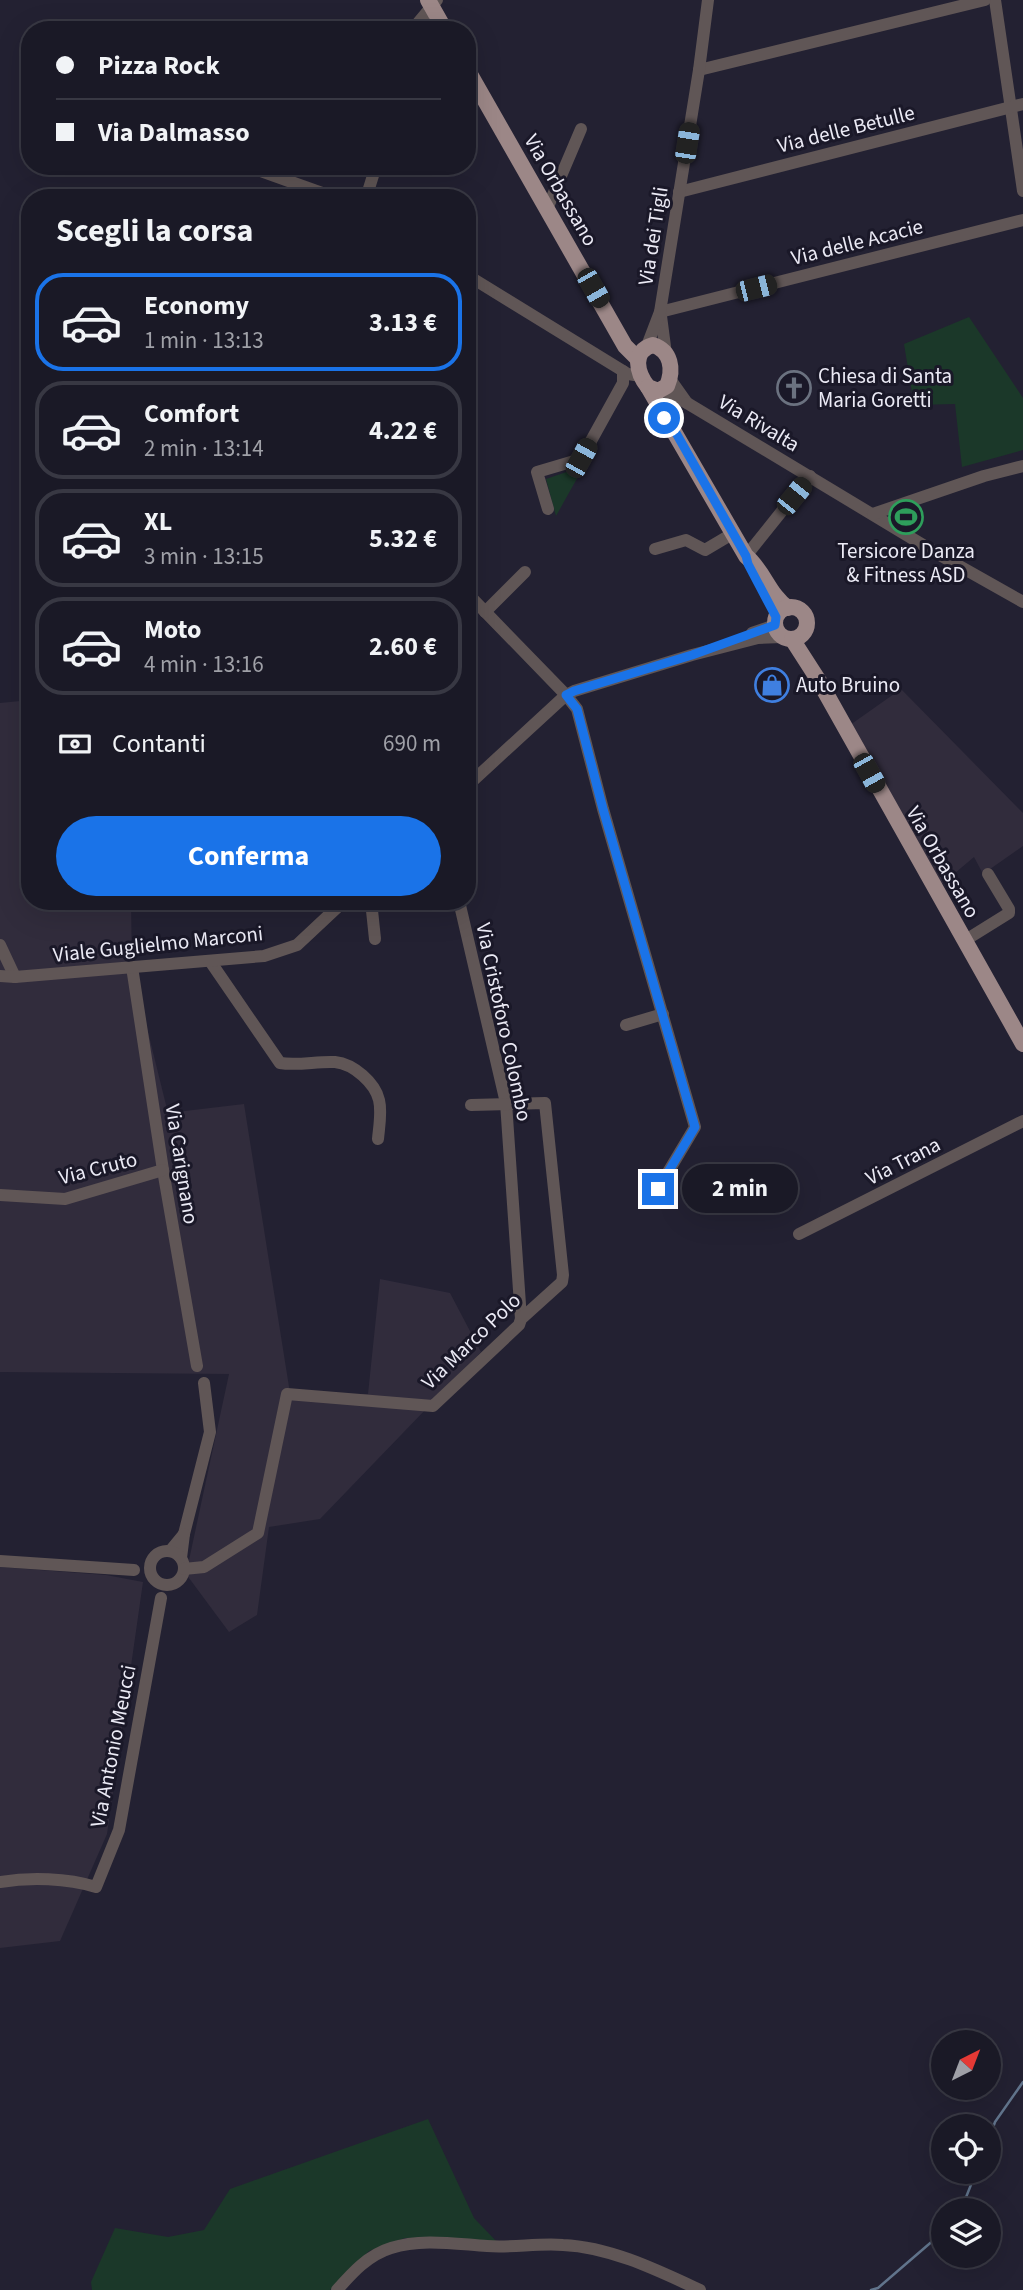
<!DOCTYPE html>
<html lang="it">
<head>
<meta charset="utf-8">
<style>
	body { margin:0; font-family:"Source Sans 3",sans-serif; background:#23222e; color:#f1f3f6; height:100vh; display:flex; flex-direction:column; font-size:26px; white-space:nowrap }
	* { box-sizing:border-box; margin:0 }
	p { font-size:23px; color:#9fa0a7 }
	.icon { flex:none; width:38px; height:38px; fill:none; stroke:currentColor; stroke-width:2; stroke-linecap:round; stroke-linejoin:round }
	.map { position:relative; flex:1; overflow:hidden }
	.details { position:absolute; left:21px; top:189px; width:455px; height:721px; display:flex; flex-direction:column; background:#1a1926; border-radius:28px; box-shadow:0 7px 28px #0002,0 0 0 2px #383843 }
	.details>* { flex:none }
	.banner { position:absolute; left:21px; top:21px; width:455px; height:154px; border-radius:28px; box-shadow:0 7px 28px #0002,0 0 0 2px #383843; display:grid; align-content:center; height:154px; padding:0 35px; background:#1a1926 }
	.needle { width:46px; rotate:42deg }
	.buttons { position:absolute; left:931px; top:2030px; display:grid; gap:14px }
	.buttons a { display:grid; place-items:center; width:70px; height:70px; border-radius:50%; background:#1a1926; box-shadow:0 7px 28px #0002,0 0 0 2px #383843; font-size:35px }
	.end { position:absolute; width:32px; height:32px; margin:-16px; border:9px solid #1a73e8; background:#fff; box-shadow:0 0 0 4px #fff }
	.from { border-radius:50% }
	.bubble { position:absolute; height:49px; border-radius:24px; background:#1a1926; box-shadow:0 7px 28px #0002,0 0 0 2px #383843; font-size:23px; font-weight:700; line-height:49px; text-align:center }
	.car { position:absolute; width:21px; height:42px; margin:-21px -10px; border-radius:9px; box-shadow:0 0 5px 2px #0007; background:linear-gradient(#222 24%,#8ab4d8 0 40%,#222 0 76%,#8ab4d8 0 86%,#222 0) }
	.banner b { display:flex; align-items:center; gap:24px; height:66px; font-size:26px }
	.banner b+b { border-top:2px solid #383843 }
	.banner i { width:18px; height:18px; background:#f1f3f6 }
	ul { padding:0; list-style:none }
	li { display:flex; align-items:center; gap:21px; height:98px; margin:0 14px 10px; padding:0 21px; border:4px solid #383843; border-radius:28px }
	li div { flex:1 }
	li b { display:block; font-size:26px }
	li em { font-style:normal; font-weight:700 }
	li.active { border-color:#1a73e8 }
	li>.icon { width:63px; height:63px; stroke-width:1.5 }
	h2 { padding:0 35px; font-size:32px; line-height:84px }
	.pay { display:flex; align-items:center; gap:18px; height:77px; padding:0 35px; font-size:26px }
	.pay p { margin-inline-start:auto }
	.action { display:flex; gap:14px; margin-top:auto; padding:14px 35px }
	.action a { flex:1; height:80px; border-radius:42px; background:#1a73e8; color:#fff; font-size:28px; font-weight:700; line-height:80px; text-align:center }
	.map>svg:first-child { display:block }
	.industrial { fill:#312c3c }
	.green { fill:#1b3829 }
	.lines { fill:none; stroke-linecap:round; stroke-linejoin:round }
	.stream { stroke:#61748c; stroke-width:2.5 }
	.minor { stroke:#605656; stroke-width:12 }
	.major { stroke:#9c8787; stroke-width:16 }
	.route { stroke:#1a73e8; stroke-width:9 }
	.labels { text-anchor:middle; stroke-width:6; stroke-linejoin:round; paint-order:stroke }
	.street-label { font-size:21px; fill:#ebeaf5; stroke:#1a1828 }
	.poi-label { font-size:21px; fill:#ebeaf5; stroke:#1a1828; text-anchor:start }
</style>
</head>
<body>
<div class="map">
<svg width="1023" height="2290" viewBox="0 0 1023 2290">
	<rect width="100%" height="100%" fill="#232132"/>
	<!-- industrial -->
	<g class="industrial">
		<path d="M901 689 1023 813V846L983 874 974 857 942 884 850 725Z"/>
		<path d="M30 700V901H131L132 967 168 1113 244 1104 290 1393 368 1394 380 1279 450 1293 481 1352 320 1519 269 1527 257 1615 229 1632 186 1574 229 1374 0 1372V703Z"/>
		<path d="M0 1567 106 1575 143 1582 107 1834 60 1941 0 1948Z"/>
	</g>
	<!-- green -->
	<g class="green">
		<path d="M969 317 1023 398V450L962 467 955 404 914 405 904 344Z"/>
		<path d="M584 466 556 516 546 479Z"/>
		<path d="M428 2119 474 2218 497 2242 405 2238 369 2251 330 2290H92L91 2282 115 2228 168 2237 204 2230 230 2189Z"/>
	</g>
	<g class="lines">
		<!-- stream -->
		<g class="stream">
			<path d="M989 2139 995 2122 1023 2082"/>
			<path d="M961 2210 976 2172"/>
			<path d="M871 2290 878 2288 943 2232"/>
		</g>
		<!-- minor -->
		<g class="minor">
			<path d="M995 0 1023 191"/>
			<path d="M412 30 437 0"/>
			<path d="M699 70 985 0"/>
			<path d="M247 166 336 198"/>
			<path d="M679 192 1023 104"/>
			<path d="M366 198 376 166"/>
			<path d="M547 209 581 129"/>
			<path d="M467 275 628 374 641 376"/>
			<path d="M660 312 1023 220"/>
			<path d="M661 316 666 354"/>
			<path d="M647 346 660 312 699 70 708 0"/>
			<path d="M662 390 687 403 670 379"/>
			<path d="M687 403 938 554 1023 602"/>
			<path d="M548 509 537 472 581 459 623 383V371"/>
			<path d="M873 514 984 476 1023 466"/>
			<path d="M655 549 686 540 705 550 732 534"/>
			<path d="M746 556 810 476"/>
			<path d="M467 593 566 695 577 709 603 809 695 1127 658 1189"/>
			<path d="M485 612 525 572"/>
			<path d="M752 633 775 625"/>
			<path d="M467 786 566 695 574 691 692 655 758 638 782 637"/>
			<path d="M371 901 375 939"/>
			<path d="M459 901 506 1103 521 1319"/>
			<path d="M964 941 1009 913V909L988 874"/>
			<path d="M0 945 15 977"/>
			<path d="M210 961 280 1063C298 1066 317 1061 335 1062 354 1064 375 1083 379 1100 382 1112 379 1127 378 1139"/>
			<path d="M132 967 163 1170 197 1366"/>
			<path d="M0 976 15 977 264 956 297 945 344 901"/>
			<path d="M626 1025 663 1014"/>
			<path d="M0 1195 65 1199 163 1170"/>
			<path d="M799 1234 1023 1121"/>
			<path d="M184 1534 210 1432 204 1383"/>
			<path d="M170 1551 184 1534 181 1558"/>
			<circle cx="167" cy="1568" r="17"/>
			<path d="M0 1561 134 1570"/>
			<path d="M184 1569 204 1567 258 1533 287 1394 433 1406 519 1325 521 1319 562 1282 563 1275 545 1103 471 1105"/>
			<path d="M0 1882C30 1877 67 1878 96 1887L119 1830 161 1598"/>
			<path d="M337 2290C352 2273 368 2255 391 2248 421 2238 456 2244 487 2246 512 2248 538 2243 563 2245 610 2247 657 2270 700 2290"/>
		</g>
		<!-- major -->
		<g class="major">
			<path d="M428 0 445 30"/>
			<path d="M467 69 625 346 637 358"/>
			<path d="M653 345C671 351 674 369 667 386L658 391 648 387C637 373 631 351 653 345Z"/>
			<path d="M648 387 746 556C764 571 769 595 788 608"/>
			<circle cx="791" cy="623" r="16"/>
			<path d="M792 639 819 681 1023 1044"/>
		</g>
	</g>
	<g class="lines">
		<!-- route -->
		<path class="route" d="M658 1189 695 1127 603 809 577 709 566 695 574 691 692 655 775 625 776 617 748 564 746 556 676 433 664 418"/>
	</g>
	<!-- icons -->
	<defs>
		<g id="church-ring" transform="scale(1.75)"><circle r="9.5" fill="#1a1828" stroke="#6b7280" stroke-width="1.5"/><path d="M-1.2-6h2.4v3.5h3.3v2.4h-3.3V6h-2.4V-.1h-3.3v-2.4h3.3Z" fill="#6b7280"/></g>
		<g id="stadium-ring" transform="scale(1.75)"><circle r="9.5" fill="#1a1828" stroke="#2e9e5b" stroke-width="1.5"/><path d="M0-5a6.5 5 0 1 0 0 10a6.5 5 0 1 0 0-10ZM-3.5-1.8h7v3.6h-7Z" fill="#2e9e5b"/></g>
		<g id="shop-ring" transform="scale(1.75)"><circle r="9.5" fill="#1a1828" stroke="#3f7fe0" stroke-width="1.5"/><path d="M-5-2.5h2.3a2.7 3.5 0 0 1 5.4 0H5L5.5 6h-11ZM-1.5-2.5h3a1.5 2.3 0 0 0-3 0Z" fill="#3f7fe0"/></g>
	</defs>
	<g fill-rule="evenodd">
		<use href="#church-ring" x="794" y="388"/>
		<use href="#stadium-ring" x="906" y="517"/>
		<use href="#shop-ring" x="772" y="685"/>
	</g>
	<g class="labels">
		<!-- street labels -->
		<g class="street-label">
			<text transform="translate(846 129) rotate(-14)" y="7">Via delle Betulle</text>
			<text transform="translate(561 190) rotate(60)" y="7">Via Orbassano</text>
			<text transform="translate(653 236) rotate(-81)" y="7">Via dei Tigli</text>
			<text transform="translate(857 242) rotate(-14)" y="7">Via delle Acacie</text>
			<text transform="translate(759 423) rotate(31)" y="7">Via Rivalta</text>
			<text transform="translate(943 862) rotate(60)" y="7">Via Orbassano</text>
			<text transform="translate(158 944) rotate(-6)" y="7">Viale Guglielmo Marconi</text>
			<text transform="translate(504 1022) rotate(78)" y="7">Via Cristoforo Colombo</text>
			<text transform="translate(903 1161) rotate(-27)" y="7">Via Trana</text>
			<text transform="translate(182 1164) rotate(81)" y="7">Via Carignano</text>
			<text transform="translate(98 1168) rotate(-14)" y="7">Via Cruto</text>
			<text transform="translate(471 1341) rotate(-44)" y="7">Via Marco Polo</text>
			<text transform="translate(113 1746) rotate(-79)" y="7">Via Antonio Meucci</text>
		</g>
		<!-- poi labels -->
		<g class="poi-label">
			<text x="818" y="383">Chiesa di Santa<tspan x="818" dy="24">Maria Goretti</tspan></text>
			<text x="906" y="558" text-anchor="middle">Tersicore Danza<tspan x="906" dy="24">&amp; Fitness ASD</tspan></text>
			<text x="796" y="692">Auto Bruino</text>
		</g>
	</g>
</svg>
<div class="buttons">
<a><svg class="needle" viewBox="-14 -14 28 28"><path d="M0-13l5 13h-10z" fill="#e53935"/><path d="M0 13l5-13h-10z" fill="#9fa0a7"/></svg></a>
<a><svg class="icon" aria-label="locate" viewBox="0 0 24 24"><circle cx="12" cy="12" r="6"/><path d="M12 2v4M12 18v4M2 12h4M18 12h4"/></svg></a>
<a><svg class="icon" aria-label="layers" viewBox="0 0 24 24"><path d="M12 4l9 5-9 5-9-5zM3 14l9 5 9-5"/></svg></a>
</div>
<i class="end from" style="left:664px;top:418px"></i>
<i class="end" style="left:658px;top:1189px"></i>
<div class="bubble" style="left:682px;top:1164px;width:116px">2 min</div>
<i class="car" style="left:687px;top:143px;rotate:9deg"></i>
<i class="car" style="left:593px;top:288px;rotate:150deg"></i>
<i class="car" style="left:756px;top:288px;rotate:76deg"></i>
<i class="car" style="left:581px;top:458px;rotate:29deg"></i>
<i class="car" style="left:794px;top:496px;rotate:39deg"></i>
<i class="car" style="left:869px;top:773px;rotate:151deg"></i>
<div class="banner">
<b><i class="from"></i>Pizza Rock</b>
<b><i></i>Via Dalmasso</b>
</div>
<section class="details">
<h2>Scegli la corsa</h2>
<ul>
<li class="active"><svg class="icon" aria-label="car" viewBox="0 0 24 24"><path d="M5 17H2v-5l4-1 3-4h7l3 4 3 1v5h-3M9 17h6M6 11h13"/><circle cx="7" cy="17" r="2"/><circle cx="17" cy="17" r="2"/></svg><div><b>Economy</b><p>1 min · 13:13</p></div><em>3.13 €</em></li>
<li><svg class="icon" aria-label="car" viewBox="0 0 24 24"><path d="M5 17H2v-5l4-1 3-4h7l3 4 3 1v5h-3M9 17h6M6 11h13"/><circle cx="7" cy="17" r="2"/><circle cx="17" cy="17" r="2"/></svg><div><b>Comfort</b><p>2 min · 13:14</p></div><em>4.22 €</em></li>
<li><svg class="icon" aria-label="car" viewBox="0 0 24 24"><path d="M5 17H2v-5l4-1 3-4h7l3 4 3 1v5h-3M9 17h6M6 11h13"/><circle cx="7" cy="17" r="2"/><circle cx="17" cy="17" r="2"/></svg><div><b>XL</b><p>3 min · 13:15</p></div><em>5.32 €</em></li>
<li><svg class="icon" aria-label="car" viewBox="0 0 24 24"><path d="M5 17H2v-5l4-1 3-4h7l3 4 3 1v5h-3M9 17h6M6 11h13"/><circle cx="7" cy="17" r="2"/><circle cx="17" cy="17" r="2"/></svg><div><b>Moto</b><p>4 min · 13:16</p></div><em>2.60 €</em></li>
</ul>
<div class="pay"><svg class="icon" aria-label="cash" viewBox="0 0 24 24"><path d="M3 7h18v10H3z"/><circle cx="12" cy="12" r="2"/></svg>Contanti<p>690 m</p></div>
<div class="action"><a>Conferma</a></div>
</section>
</div>
</body>
</html>
